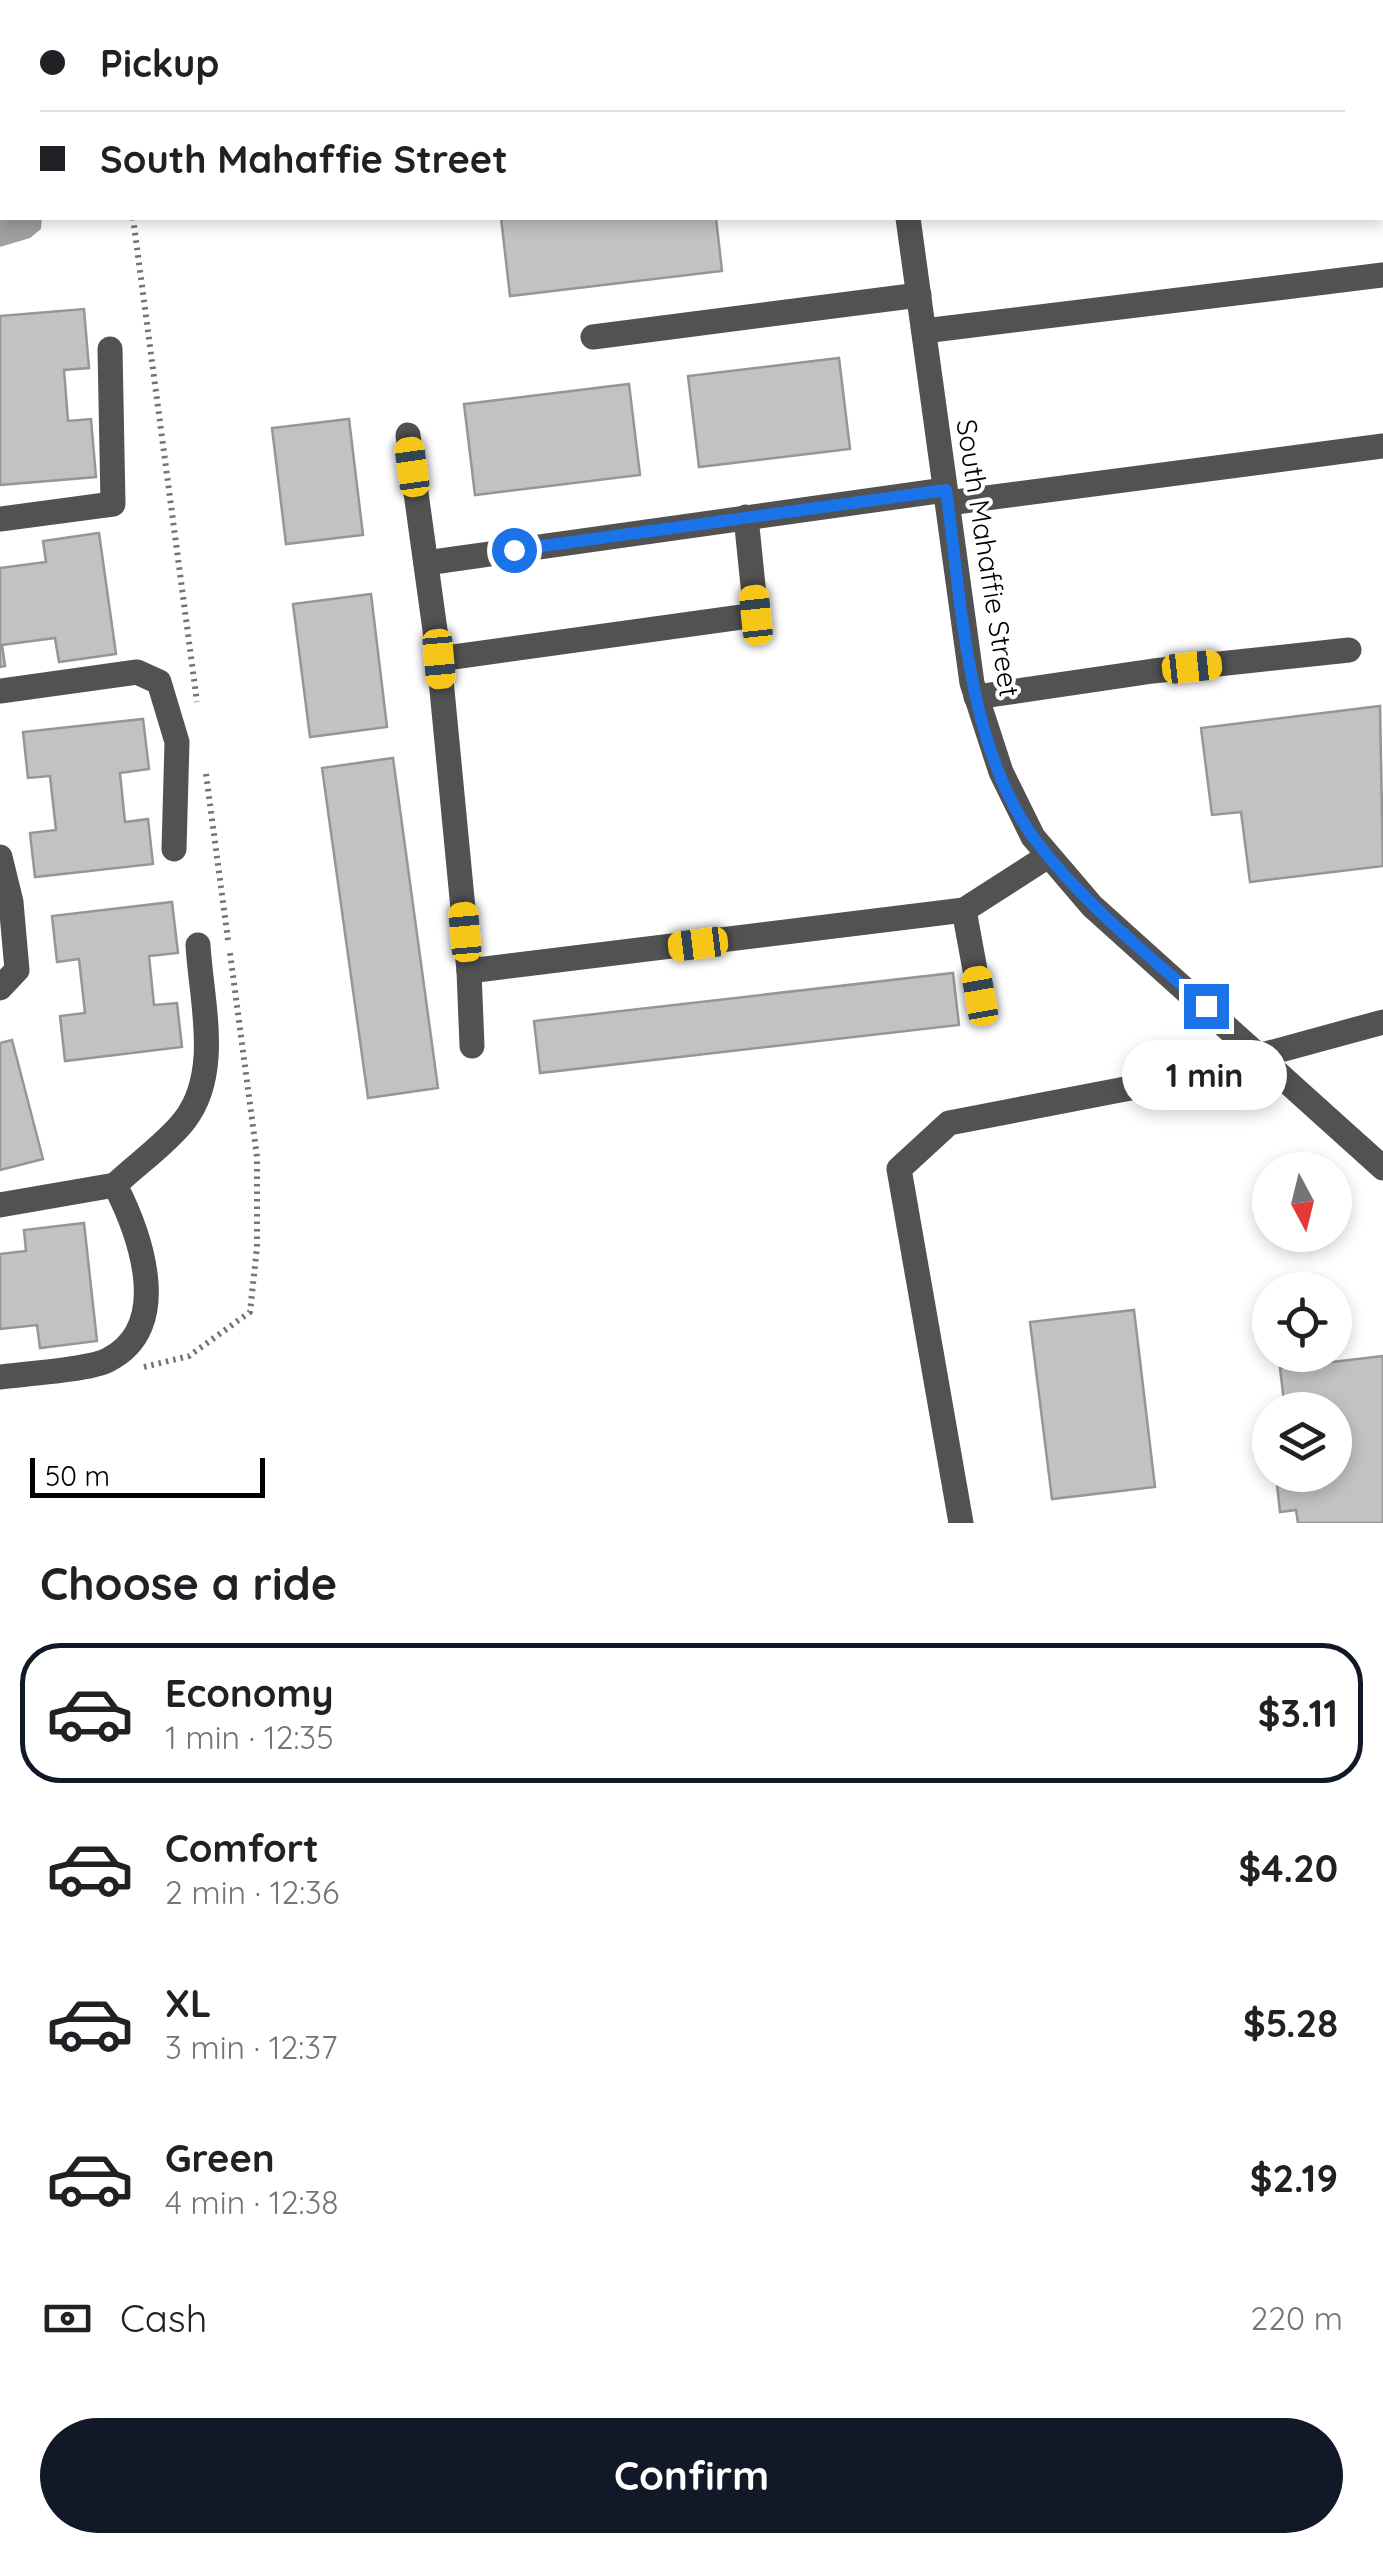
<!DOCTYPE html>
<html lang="en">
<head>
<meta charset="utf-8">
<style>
	body { margin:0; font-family:Quicksand,sans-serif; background:#f2f2f2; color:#202124; height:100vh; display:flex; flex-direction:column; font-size:38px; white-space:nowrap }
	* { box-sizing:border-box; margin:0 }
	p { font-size:32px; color:#757577 }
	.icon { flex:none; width:55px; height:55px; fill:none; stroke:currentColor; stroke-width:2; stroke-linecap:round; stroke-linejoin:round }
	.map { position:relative; height:1523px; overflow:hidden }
	.sheet { display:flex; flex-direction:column; background:#fff; flex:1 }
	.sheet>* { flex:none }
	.guide { position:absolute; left:0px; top:0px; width:1385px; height:220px; box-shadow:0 5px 15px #0003; display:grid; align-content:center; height:220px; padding:0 40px; background:#fff }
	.needle { width:65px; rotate:173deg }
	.buttons { position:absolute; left:1252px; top:1152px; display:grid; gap:20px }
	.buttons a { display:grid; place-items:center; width:100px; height:100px; border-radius:50%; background:#fff; box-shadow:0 5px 15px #0003; font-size:50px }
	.scale { position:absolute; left:30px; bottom:25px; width:235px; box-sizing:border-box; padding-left:10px; border:5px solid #000; border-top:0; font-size:28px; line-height:35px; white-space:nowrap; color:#000; -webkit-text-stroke:8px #fff; paint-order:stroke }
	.end { position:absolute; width:45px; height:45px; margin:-22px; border:12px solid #1a73e8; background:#fff; box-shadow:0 0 0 5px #fff }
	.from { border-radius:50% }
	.bubble { position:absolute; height:70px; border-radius:35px; background:#fff; box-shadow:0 5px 15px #0003; font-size:32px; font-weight:700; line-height:70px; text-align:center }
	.car { position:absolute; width:30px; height:60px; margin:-30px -15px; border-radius:12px; box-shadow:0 0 8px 2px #0007; background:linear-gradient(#f5c518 24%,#345 0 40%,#f5c518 0 76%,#345 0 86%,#f5c518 0) }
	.guide b { display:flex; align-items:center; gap:35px; height:95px; font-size:38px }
	.guide b+b { border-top:2px solid #e0e0e0 }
	.guide i { width:25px; height:25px; background:#202124 }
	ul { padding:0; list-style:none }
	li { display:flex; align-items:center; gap:30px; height:140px; margin:0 20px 15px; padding:0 20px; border:5px solid transparent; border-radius:40px }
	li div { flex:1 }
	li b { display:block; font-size:38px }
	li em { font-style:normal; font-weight:700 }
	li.active { border-color:#111827 }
	li>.icon { width:90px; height:90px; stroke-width:1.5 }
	h2 { padding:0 40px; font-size:45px; line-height:120px }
	.pay { display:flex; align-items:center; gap:25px; height:110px; padding:0 40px; font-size:38px }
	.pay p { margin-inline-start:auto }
	.action { display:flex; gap:20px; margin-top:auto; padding:20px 40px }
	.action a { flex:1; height:115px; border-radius:60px; background:#111827; color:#fff; font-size:40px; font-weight:700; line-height:115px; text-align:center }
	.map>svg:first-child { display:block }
	.water { fill:#a0a0a0 }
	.building { fill:#c2c2c2; stroke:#969696; stroke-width:2.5 }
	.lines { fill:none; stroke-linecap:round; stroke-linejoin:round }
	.path { stroke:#747474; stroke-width:6; stroke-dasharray:2.5 5; stroke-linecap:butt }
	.minor { stroke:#525252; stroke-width:25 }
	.route { stroke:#1a73e8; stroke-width:12 }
	.labels { text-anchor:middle; stroke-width:8; stroke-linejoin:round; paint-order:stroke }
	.street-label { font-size:28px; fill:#000; stroke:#fff }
</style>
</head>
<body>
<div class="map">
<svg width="1383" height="1523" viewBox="0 0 1383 1523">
	<rect width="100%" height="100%" fill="#fff"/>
	<!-- water -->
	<path class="water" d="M0 0 7 2H2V218H42L41 229 30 238 0 247Z"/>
	<!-- building -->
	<g class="building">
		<path d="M501 218H716L722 271 510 296Z"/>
		<path d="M84 309 89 368 64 370 68 421 91 419 96 477 0 485V316Z"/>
		<path d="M839 358 850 449 699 467 688 376Z"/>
		<path d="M629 384 640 475 475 495 464 404Z"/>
		<path d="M349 419 363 535 286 544 272 428Z"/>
		<path d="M99 533 116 654 59 662 55 638 2 645 5 666 0 667V568L46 562 43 541Z"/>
		<path d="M371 594 387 727 310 737 293 604Z"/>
		<path d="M1380 706 1383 866 1250 882 1241 812 1212 815 1201 728Z"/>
		<path d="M143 719 149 769 120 773 125 822 148 819 153 864 35 877 30 833 56 830 50 776 28 778 23 732Z"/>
		<path d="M393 758 438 1088 368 1098 322 768Z"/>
		<path d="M172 902 178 953 149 956 154 1005 177 1003 182 1047 65 1061 60 1016 85 1013 79 959 57 962 52 916Z"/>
		<path d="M953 973 959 1025 540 1073 534 1021Z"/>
		<path d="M12 1040 43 1159 0 1170V1043Z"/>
		<path d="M84 1223 97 1341 40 1348 37 1325 0 1329V1254L26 1251 24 1230Z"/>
		<path d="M1134 1310 1155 1487 1052 1499 1030 1322Z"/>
		<path d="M1383 1356V1523H1298L1296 1510 1280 1512 1276 1475H1335V1410H1285L1280 1368Z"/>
	</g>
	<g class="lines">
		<!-- path -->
		<g class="path">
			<path d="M105 0V2"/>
			<path d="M133 218 197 702"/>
			<path d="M206 774 228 940"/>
			<path d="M144 1367 189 1356 250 1312 257 1247V1157L230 953"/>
		</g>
		<!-- minor -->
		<g class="minor">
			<path d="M878 0 879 2"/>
			<path d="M1208 0V2"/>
			<path d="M1026 2 1046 0"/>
			<path d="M908 218 972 683 1001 772 1033 837 1092 906 1383 1168"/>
			<path d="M924 331 1383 275"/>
			<path d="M593 337 919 295"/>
			<path d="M408 435 439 659 469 971 964 910 1048 856"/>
			<path d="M948 503 1383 446"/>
			<path d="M0 519 113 504 110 349"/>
			<path d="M426 563 945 490"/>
			<path d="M439 659 756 615 746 517"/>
			<path d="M0 691 137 672 159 682 177 742 174 849"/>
			<path d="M976 697 1153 671 1349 650"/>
			<path d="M0 857 11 902 17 970 0 988"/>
			<path d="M964 910 980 997"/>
			<path d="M469 971 472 1046"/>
			<path d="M115 1185C137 1164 166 1144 184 1121 222 1073 201 1000 198 945"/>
			<path d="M0 1205 115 1185C140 1234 174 1327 108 1360 89 1370 24 1374 0 1377"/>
			<path d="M961 1523 899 1169 949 1123 1167 1081 1383 1022"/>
		</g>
	</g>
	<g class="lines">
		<!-- route -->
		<path class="route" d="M514 550 946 490C962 602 966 747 1036 841 1084 904 1147 954 1206 1006"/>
	</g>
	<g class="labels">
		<!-- street labels -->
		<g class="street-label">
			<text transform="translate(988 558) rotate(81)" y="10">South Mahaffie Street</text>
		</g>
	</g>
</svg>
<div class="buttons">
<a><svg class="needle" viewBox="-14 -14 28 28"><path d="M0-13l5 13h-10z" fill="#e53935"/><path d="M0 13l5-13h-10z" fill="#757577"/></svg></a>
<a><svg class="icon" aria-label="locate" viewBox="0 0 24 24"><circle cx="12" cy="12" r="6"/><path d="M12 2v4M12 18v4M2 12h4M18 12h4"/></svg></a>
<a><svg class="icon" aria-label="layers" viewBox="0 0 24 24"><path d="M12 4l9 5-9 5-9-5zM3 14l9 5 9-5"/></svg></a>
</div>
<div class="scale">50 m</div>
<i class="end from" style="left:514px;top:550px"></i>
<i class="end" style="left:1206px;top:1006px"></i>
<div class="bubble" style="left:1122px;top:1040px;width:165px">1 min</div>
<i class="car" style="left:412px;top:467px;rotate:352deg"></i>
<i class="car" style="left:756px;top:615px;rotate:354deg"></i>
<i class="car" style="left:439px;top:659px;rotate:175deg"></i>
<i class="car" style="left:1192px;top:667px;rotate:84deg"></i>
<i class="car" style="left:465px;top:932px;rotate:355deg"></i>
<i class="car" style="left:698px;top:944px;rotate:263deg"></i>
<i class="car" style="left:980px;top:996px;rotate:350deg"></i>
<div class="guide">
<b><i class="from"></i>Pickup</b>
<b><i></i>South Mahaffie Street</b>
</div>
</div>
<section class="sheet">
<h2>Choose a ride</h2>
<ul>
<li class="active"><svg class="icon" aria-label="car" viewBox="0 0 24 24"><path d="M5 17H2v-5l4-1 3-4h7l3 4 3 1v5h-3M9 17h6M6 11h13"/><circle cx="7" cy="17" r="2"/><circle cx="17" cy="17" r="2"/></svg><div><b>Economy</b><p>1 min · 12:35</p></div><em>$3.11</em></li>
<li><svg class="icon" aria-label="car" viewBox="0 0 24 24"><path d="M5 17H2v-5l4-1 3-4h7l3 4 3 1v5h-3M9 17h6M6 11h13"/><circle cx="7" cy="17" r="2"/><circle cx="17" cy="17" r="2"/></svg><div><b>Comfort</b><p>2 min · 12:36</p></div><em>$4.20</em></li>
<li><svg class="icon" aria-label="car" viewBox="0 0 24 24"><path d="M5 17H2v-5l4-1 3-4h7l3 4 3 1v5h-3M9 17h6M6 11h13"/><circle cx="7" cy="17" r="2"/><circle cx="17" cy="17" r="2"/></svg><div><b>XL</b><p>3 min · 12:37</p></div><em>$5.28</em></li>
<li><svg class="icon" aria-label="car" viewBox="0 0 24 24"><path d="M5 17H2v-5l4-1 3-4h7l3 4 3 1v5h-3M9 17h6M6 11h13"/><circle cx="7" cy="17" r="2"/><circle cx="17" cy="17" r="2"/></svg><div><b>Green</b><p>4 min · 12:38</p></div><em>$2.19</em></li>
</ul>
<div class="pay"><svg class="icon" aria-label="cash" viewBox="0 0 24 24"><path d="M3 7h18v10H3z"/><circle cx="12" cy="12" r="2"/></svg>Cash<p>220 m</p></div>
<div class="action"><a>Confirm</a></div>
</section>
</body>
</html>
